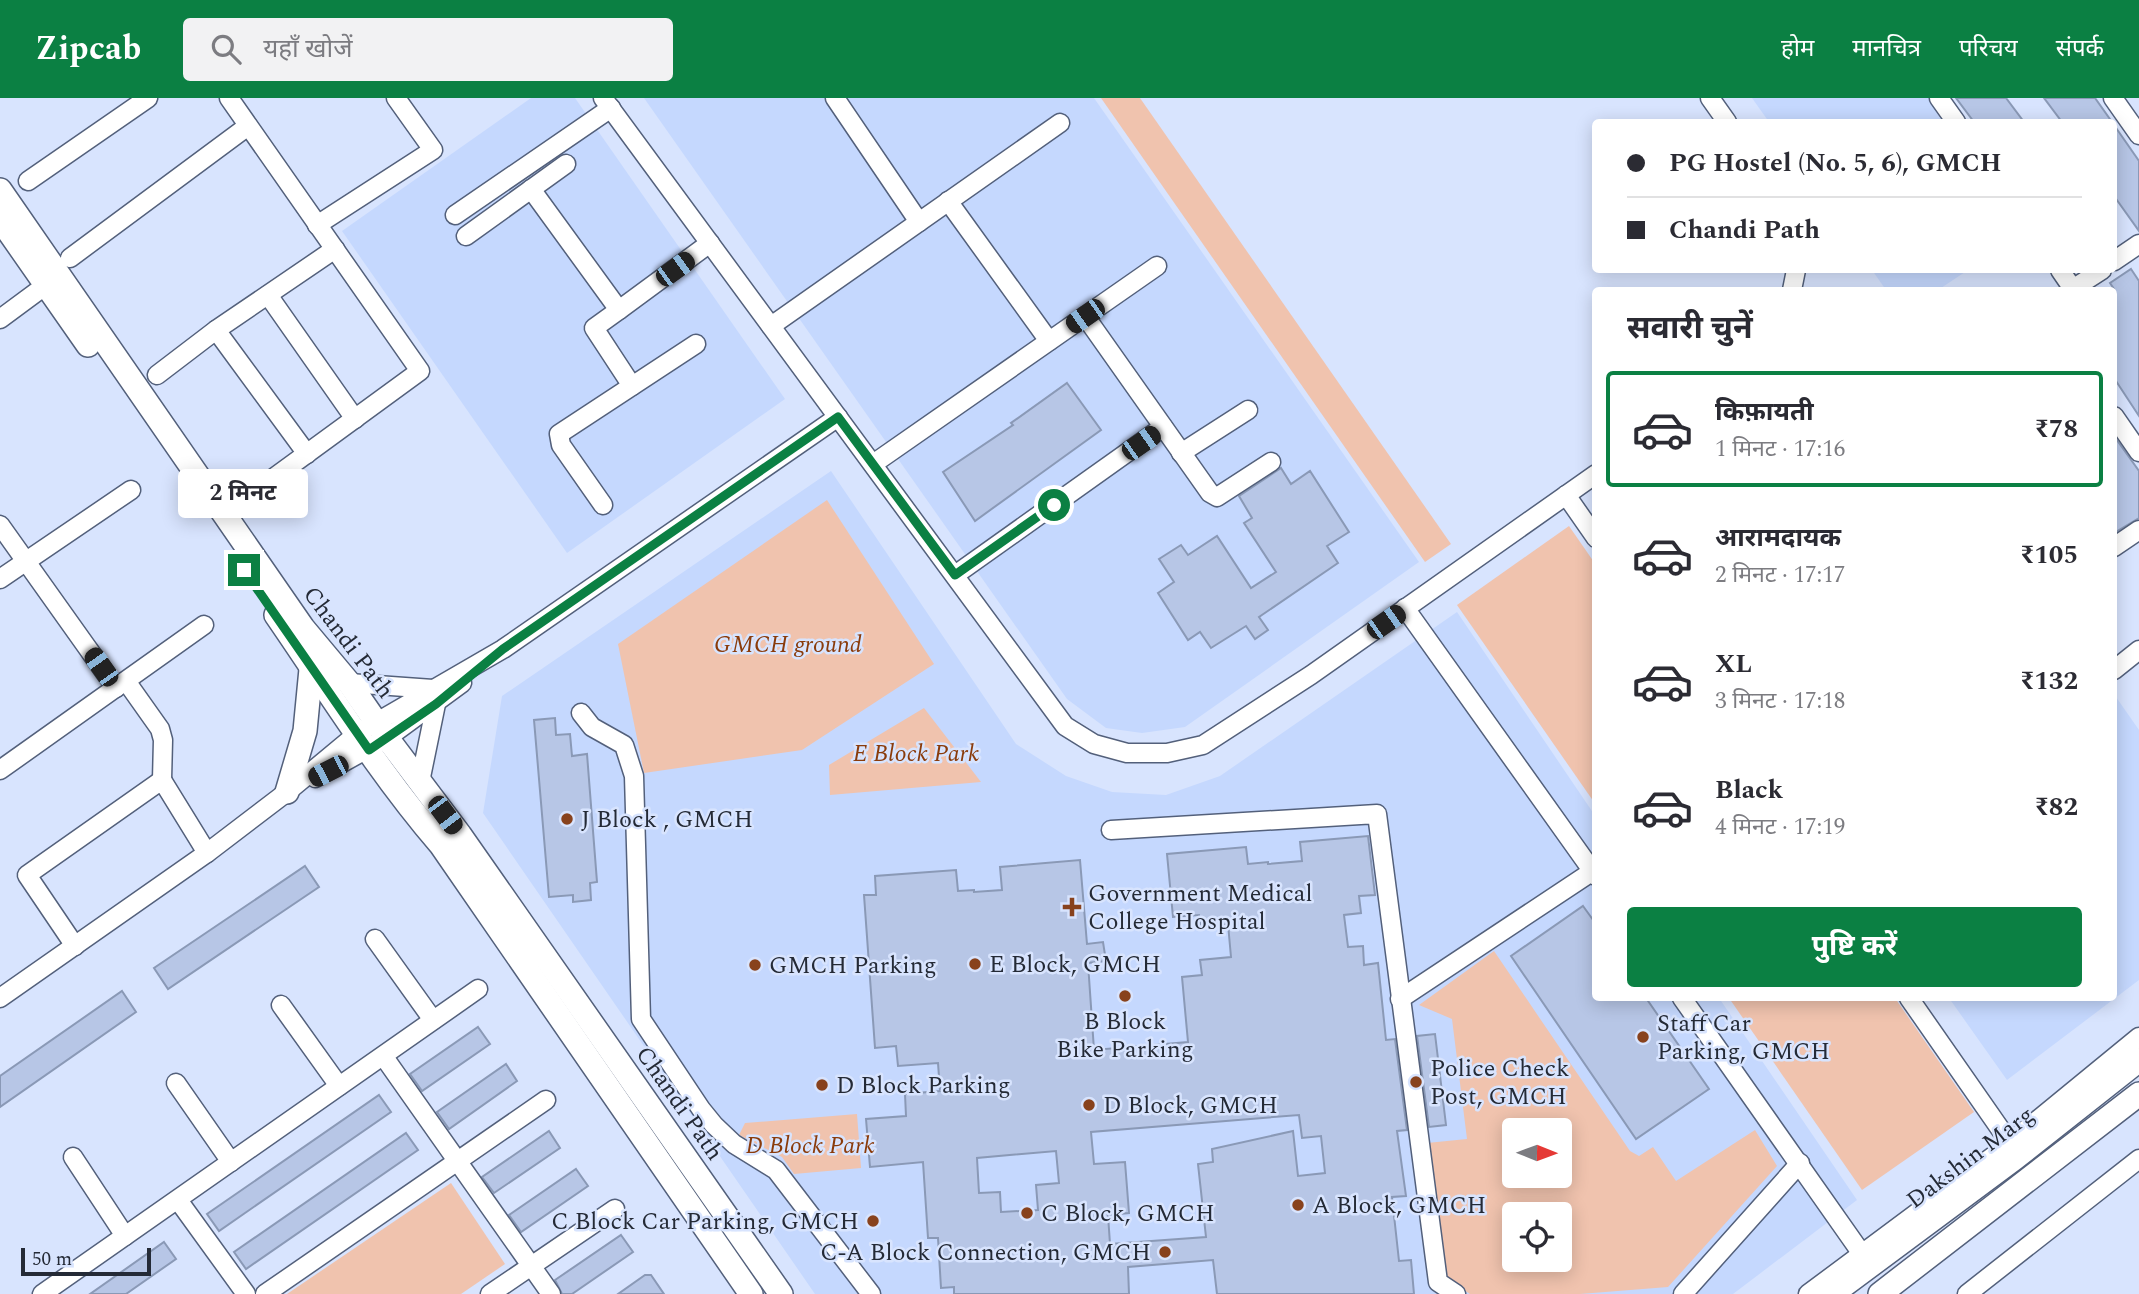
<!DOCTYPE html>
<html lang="hi">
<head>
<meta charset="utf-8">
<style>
	body { margin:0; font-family:Spectral,"Noto Sans Devanagari",serif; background:#f2f2f3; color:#2b2b33; height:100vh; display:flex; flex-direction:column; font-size:26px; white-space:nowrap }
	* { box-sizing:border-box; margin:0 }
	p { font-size:23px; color:#7c7c81 }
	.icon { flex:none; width:38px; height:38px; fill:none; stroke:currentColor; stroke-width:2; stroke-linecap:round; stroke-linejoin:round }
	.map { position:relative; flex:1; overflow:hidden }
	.details { position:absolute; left:1592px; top:189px; width:525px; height:714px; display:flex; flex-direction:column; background:#fff; border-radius:7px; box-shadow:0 4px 18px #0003 }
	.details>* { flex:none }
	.hud { position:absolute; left:1592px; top:21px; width:525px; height:154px; border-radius:7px; box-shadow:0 4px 18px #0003; display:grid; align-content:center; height:154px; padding:0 35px; background:#fff }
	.needle { width:46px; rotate:91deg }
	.controls { position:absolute; left:1502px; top:1020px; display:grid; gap:14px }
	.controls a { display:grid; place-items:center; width:70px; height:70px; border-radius:7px; background:#fff; box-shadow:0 4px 18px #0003; font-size:35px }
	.scale { position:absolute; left:21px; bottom:18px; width:130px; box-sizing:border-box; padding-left:7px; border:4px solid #242a36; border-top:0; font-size:19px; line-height:24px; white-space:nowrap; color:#242a36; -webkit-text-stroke:5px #d8e4fe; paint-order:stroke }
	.end { position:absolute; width:32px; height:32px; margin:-16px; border:9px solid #0b8043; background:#fff; box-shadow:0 0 0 4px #fff }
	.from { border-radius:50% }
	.bubble { position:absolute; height:49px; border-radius:7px; background:#fff; box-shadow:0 4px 18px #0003; font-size:23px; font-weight:700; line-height:49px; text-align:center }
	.car { position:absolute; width:21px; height:42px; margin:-21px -10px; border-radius:9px; box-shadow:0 0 5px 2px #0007; background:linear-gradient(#222 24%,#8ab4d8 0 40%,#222 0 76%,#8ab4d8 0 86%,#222 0) }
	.hud b { display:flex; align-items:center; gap:24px; height:66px; font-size:26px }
	.hud b+b { border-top:2px solid #e1e1e2 }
	.hud i { width:18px; height:18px; background:#2b2b33 }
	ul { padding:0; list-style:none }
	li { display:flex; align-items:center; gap:21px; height:116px; margin:0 14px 10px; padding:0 21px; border:4px solid transparent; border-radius:7px }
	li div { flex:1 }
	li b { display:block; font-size:26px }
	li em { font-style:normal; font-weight:700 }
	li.active { border-color:#0b8043 }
	li>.icon { width:63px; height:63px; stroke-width:1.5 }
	h2 { padding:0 35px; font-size:32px; line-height:84px }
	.primary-button { display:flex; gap:14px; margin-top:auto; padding:14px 35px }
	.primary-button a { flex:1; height:80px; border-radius:7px; background:#0b8043; color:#fff; font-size:28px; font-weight:700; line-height:80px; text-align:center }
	header { display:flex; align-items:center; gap:42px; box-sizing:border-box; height:98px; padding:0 35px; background:#0b8043; color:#fff }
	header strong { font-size:33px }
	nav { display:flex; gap:38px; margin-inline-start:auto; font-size:24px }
	.search { width:490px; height:63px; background:#f2f2f3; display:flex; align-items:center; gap:18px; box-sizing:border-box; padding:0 24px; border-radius:7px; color:#7c7c81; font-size:26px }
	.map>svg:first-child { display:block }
	.built { fill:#c5d8fe; fill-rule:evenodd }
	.green { fill:#f0c3ae; fill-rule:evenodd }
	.building { fill:#b7c6e6; stroke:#8a99b6; stroke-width:2; fill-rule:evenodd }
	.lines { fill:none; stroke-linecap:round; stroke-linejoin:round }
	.minor-casing { stroke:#53607b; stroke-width:21 }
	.major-casing { stroke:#53607b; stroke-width:26 }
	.minor { stroke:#fff; stroke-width:18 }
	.major { stroke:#fff; stroke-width:23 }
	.route { stroke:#0b8043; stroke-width:9 }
	.poi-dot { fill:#88421d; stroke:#d8e4fe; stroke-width:2.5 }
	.labels { text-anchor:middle; stroke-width:5; stroke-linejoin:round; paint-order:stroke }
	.street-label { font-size:24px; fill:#242a36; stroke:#d8e4fe }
	.park-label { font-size:24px; font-style:italic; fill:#8a3b0b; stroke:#d8e4fe }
	.poi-label { font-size:24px; fill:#242a36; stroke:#d8e4fe; text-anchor:start }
</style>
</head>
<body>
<header>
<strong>Zipcab</strong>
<div class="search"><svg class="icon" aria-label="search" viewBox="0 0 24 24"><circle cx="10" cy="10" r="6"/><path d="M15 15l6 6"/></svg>यहाँ खोजें</div>
<nav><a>होम</a><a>मानचित्र</a><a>परिचय</a><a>संपर्क</a></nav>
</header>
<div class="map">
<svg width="2139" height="1196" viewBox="0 0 2139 1196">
	<rect width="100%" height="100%" fill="#d8e4fe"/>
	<!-- built -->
	<g class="built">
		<path d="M531 0H575L785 301 567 455 342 133Z"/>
		<path d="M644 0H1094L1419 464 1185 629 1142 635 1106 630 1067 601Z"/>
		<path d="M1752 0H1931L1948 24H1769Z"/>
		<path d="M1872 172H1968L1938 192H1886Z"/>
		<path d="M831 373 1016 646 1066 678 1112 694 1166 697 1220 678 1457 514 1596 719V900H1719L1857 1102 1733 1196H815L483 715 502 598ZM1514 1032H1559V1078H1514ZM1514 1116H1559V1162H1514Z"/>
		<path d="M2116 599 2139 632V882L2007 982 1949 900H2114Z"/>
	</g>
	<!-- green -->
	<g class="green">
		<path d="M1101 0H1140L1451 446 1425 464Z"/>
		<path d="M827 402 934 566 802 652 644 675 618 546Z"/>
		<path d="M1569 428 1596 467V707L1457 507Z"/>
		<path d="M924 610 981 684 830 697 829 667Z"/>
		<path d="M1494 853 1630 1053 1639 1058 1653 1049 1676 1083 1755 1032 1777 1068 1668 1189 1580 1196H1470L1444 1179 1427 1045 1467 1041 1452 921 1419 907ZM1514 1032H1559V1078H1514ZM1514 1116H1559V1162H1514Z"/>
		<path d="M1729 900H1895L1974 1014 1862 1092Z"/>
		<path d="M857 1016 861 1070 794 1076 782 1059 739 1037 745 1025Z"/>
		<path d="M451 1085 505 1166 461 1196H287Z"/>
	</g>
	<!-- building -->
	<g class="building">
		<path d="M1956 0H2006L2024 24H1974Z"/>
		<path d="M2044 0H2095L2112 24H2062Z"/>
		<path d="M2114 27 2139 63V133L2114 98Z"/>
		<path d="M2131 171 2139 183V318L2114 280V191L2110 185Z"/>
		<path d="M1067 285 1101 332 975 423 943 374 1013 327 1011 325Z"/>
		<path d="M2114 338 2139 373V420L2114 435Z"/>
		<path d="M1281 370 1291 386 1310 373 1349 434 1327 448 1338 465 1259 519 1268 532 1255 541 1246 528 1211 550 1200 534 1188 542 1158 495 1174 484 1159 461 1181 447 1188 457 1217 438 1251 490 1276 474 1244 425 1252 420 1239 398Z"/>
		<path d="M555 620 556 637 570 636 572 658 587 656 597 784 590 785 591 802 573 804V797L549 799 534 622Z"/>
		<path d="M1368 738 1375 797 1359 798 1361 815 1344 817 1348 849 1363 848 1364 867 1378 865 1386 942 1395 941 1407 1032 1397 1033 1406 1098 1392 1099 1399 1163 1411 1162 1414 1196H1217L1213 1162 1128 1169 1129 1196H954V1189L941 1190 938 1140H928L923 1064 870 1069 866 1021 906 1018 905 996 940 993 938 965 898 968 896 948 875 950 864 797H876L875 778 956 772 958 793 974 792V794L1002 792 1000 769 1080 762 1087 846 1103 844 1106 863 1088 865 1094 952 1188 944 1182 879 1202 877 1200 862 1231 859 1228 826 1201 829 1199 817 1173 819 1167 756 1246 749 1248 766 1268 764V766L1302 763 1300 744ZM1299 1017 1302 1040 1321 1038 1325 1075 1298 1078 1293 1033 1212 1051 1213 1064 1198 1066 1206 1139 1110 1146 1108 1117 1129 1115 1125 1064 1094 1066 1091 1034ZM1056 1053 1059 1085 1036 1087 1038 1112 1001 1114 1000 1094 979 1095 977 1060Z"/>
		<path d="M305 768 319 789 168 891 154 870Z"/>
		<path d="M1583 808 1596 826V900H1646L1709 991 1636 1041 1511 858Z"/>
		<path d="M122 893 136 914 0 1009V978Z"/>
		<path d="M478 929 490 946 422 993 410 976Z"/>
		<path d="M1435 936 1446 1027 1429 1029 1417 938Z"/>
		<path d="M506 966 517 983 449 1031 437 1014Z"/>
		<path d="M379 997 391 1014 219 1133 207 1116Z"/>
		<path d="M549 1033 560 1050 494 1095 482 1079Z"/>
		<path d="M406 1035 418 1052 246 1171 234 1154Z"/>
		<path d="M576 1071 588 1088 521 1134 509 1117Z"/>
		<path d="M621 1137 633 1154 572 1196H562L555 1182Z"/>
		<path d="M164 1144 176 1161 126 1196H90Z"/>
		<path d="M645 1177H651L664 1196H618Z"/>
	</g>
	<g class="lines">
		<!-- minor casing -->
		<g class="minor-casing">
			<g id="minor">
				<path d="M229 0 420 273 253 395"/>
				<path d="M603 0 1065 628 1094 646 1127 655H1167L1203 647 1311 577 1596 376"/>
				<path d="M835 0 919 124"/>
				<path d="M1710 0 1727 24"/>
				<path d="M1939 0 1956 24"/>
				<path d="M2113 0 2139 37"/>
				<path d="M28 83 148 0"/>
				<path d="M531 91 619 212 710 145"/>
				<path d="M948 103 1049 243"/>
				<path d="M455 117 611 10"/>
				<path d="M317 127 433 52 396 0"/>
				<path d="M466 138 566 66"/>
				<path d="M70 160 248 28"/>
				<path d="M2114 163 2139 146"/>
				<path d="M2060 172 2073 191"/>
				<path d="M1792 192 1796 172"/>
				<path d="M2071 192 2102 172"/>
				<path d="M268 197 355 321"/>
				<path d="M619 212 594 230 632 288"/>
				<path d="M1085 218 1210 395 1217 399 1271 364"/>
				<path d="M0 221 46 187"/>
				<path d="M771 228 1060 25"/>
				<path d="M216 232 307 356"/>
				<path d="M157 277 216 232 335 151"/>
				<path d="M2114 318 2139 354"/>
				<path d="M1181 355 1248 312"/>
				<path d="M873 366 1157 168"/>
				<path d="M1566 397 1596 440"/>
				<path d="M603 407 561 347 559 336 696 246"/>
				<path d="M0 427 116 590"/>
				<path d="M2114 449 2139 432"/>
				<path d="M955 477 1163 329"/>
				<path d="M0 481 131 392"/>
				<path d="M1405 510 1596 778"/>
				<path d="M2114 572 2139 552"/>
				<path d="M126 583 160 631 163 642 162 682"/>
				<path d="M349 585 433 591"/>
				<path d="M581 615 592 629 624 647 634 678 641 921 701 1011 714 1027 734 1046 776 1072 871 1196"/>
				<path d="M0 672 204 527"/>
				<path d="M315 680 387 640 462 585"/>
				<path d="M420 684 436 606"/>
				<path d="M1111 732 1377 716 1438 1184 1456 1196"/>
				<path d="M375 841 433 922"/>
				<path d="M75 848 27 777 162 682 207 755"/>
				<path d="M0 900 207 755 287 694 358 635 503 551 838 319"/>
				<path d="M1682 900 1862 1156"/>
				<path d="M1909 900 2010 1045"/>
				<path d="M1400 901 1593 773"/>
				<path d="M281 907 339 988"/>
				<path d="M384 959 551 1196"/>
				<path d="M176 985 231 1064"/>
				<path d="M73 1059 125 1138"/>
				<path d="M178 1102 246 1196"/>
				<path d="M42 1196 478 891"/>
				<path d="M265 1196 546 1002"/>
				<path d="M490 1196 615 1111"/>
				<path d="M1683 1196 1800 1065"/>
				<path d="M1808 1196 1996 1056 2139 939"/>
				<path d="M1967 1196 2139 1061"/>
			</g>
		</g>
		<!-- major casing -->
		<g class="major-casing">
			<g id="major">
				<path d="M0 92 303 530 349 585 387 640 460 737 781 1196"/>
				<path d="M0 121 88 247"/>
				<path d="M276 517C329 594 379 675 441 747L751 1196"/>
				<path d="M287 694 305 633 311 571"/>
				<path d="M1832 1196 2015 1060 2139 962"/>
				<path d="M1880 1196 2139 996"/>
			</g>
		</g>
		<!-- minor -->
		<use href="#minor" class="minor"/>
		<!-- major -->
		<use href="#major" class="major"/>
	</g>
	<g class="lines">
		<!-- route -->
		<path class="route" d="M244 472 369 652 436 606 503 551 838 319 955 477 1054 407"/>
	</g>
	<!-- markers -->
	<g class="poi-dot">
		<circle cx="567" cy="721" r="7"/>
		<path d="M1068.5 798.5h7v7h7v7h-7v7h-7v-7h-7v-7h7z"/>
		<circle cx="975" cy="866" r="7"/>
		<circle cx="755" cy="867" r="7"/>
		<circle cx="1125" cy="898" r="7"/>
		<circle cx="1643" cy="939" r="7"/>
		<circle cx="1416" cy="984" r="7"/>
		<circle cx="822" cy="987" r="7"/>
		<circle cx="1089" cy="1007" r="7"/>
		<circle cx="1298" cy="1107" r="7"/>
		<circle cx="1027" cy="1115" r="7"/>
		<circle cx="873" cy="1123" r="7"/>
		<circle cx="1165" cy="1154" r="7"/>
	</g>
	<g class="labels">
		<!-- street labels -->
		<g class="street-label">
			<text transform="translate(349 544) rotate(53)" y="8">Chandi Path</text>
			<text transform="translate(680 1005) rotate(55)" y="8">Chandi Path</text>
			<text transform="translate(1970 1059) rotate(-37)" y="8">Dakshin Marg</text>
		</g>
		<!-- park labels -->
		<g class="park-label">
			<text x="788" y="554">GMCH ground</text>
			<text x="916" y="663">E Block Park</text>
			<text x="810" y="1055">D Block Park</text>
		</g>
		<!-- poi labels -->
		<g class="poi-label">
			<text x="581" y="729">J Block , GMCH</text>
			<text x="1088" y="803">Government Medical<tspan x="1088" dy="28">College Hospital</tspan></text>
			<text x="989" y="874">E Block, GMCH</text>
			<text x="769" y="875">GMCH Parking</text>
			<text x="1125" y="931" text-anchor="middle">B Block<tspan x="1125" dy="28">Bike Parking</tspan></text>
			<text x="1657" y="933">Staff Car<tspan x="1657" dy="28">Parking, GMCH</tspan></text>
			<text x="1430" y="978">Police Check<tspan x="1430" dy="28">Post, GMCH</tspan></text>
			<text x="836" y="995">D Block Parking</text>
			<text x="1103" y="1015">D Block, GMCH</text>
			<text x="1312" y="1115">A Block, GMCH</text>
			<text x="1041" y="1123">C Block, GMCH</text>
			<text x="859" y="1131" text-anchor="end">C Block Car Parking, GMCH</text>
			<text x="1151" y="1162" text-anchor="end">C-A Block Connection, GMCH</text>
		</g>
	</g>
</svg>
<div class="controls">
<a><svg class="needle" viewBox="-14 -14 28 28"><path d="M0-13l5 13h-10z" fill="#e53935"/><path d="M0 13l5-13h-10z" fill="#7c7c81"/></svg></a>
<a><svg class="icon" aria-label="locate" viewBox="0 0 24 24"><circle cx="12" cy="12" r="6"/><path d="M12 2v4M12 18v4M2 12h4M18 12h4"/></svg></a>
</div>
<div class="scale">50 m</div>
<i class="end from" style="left:1054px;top:407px"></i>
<i class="end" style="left:244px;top:472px"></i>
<div class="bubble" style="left:178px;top:371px;width:130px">2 मिनट</div>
<i class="car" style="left:675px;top:171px;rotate:54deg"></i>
<i class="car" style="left:1085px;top:218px;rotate:235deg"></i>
<i class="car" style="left:1141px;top:345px;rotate:55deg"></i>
<i class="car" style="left:1386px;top:524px;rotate:55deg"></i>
<i class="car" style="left:101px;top:569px;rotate:325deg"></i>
<i class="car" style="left:328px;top:673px;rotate:243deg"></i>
<i class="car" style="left:445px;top:717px;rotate:143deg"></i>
<div class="hud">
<b><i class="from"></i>PG Hostel (No. 5, 6), GMCH</b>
<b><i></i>Chandi Path</b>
</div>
<section class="details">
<h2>सवारी चुनें</h2>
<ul>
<li class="active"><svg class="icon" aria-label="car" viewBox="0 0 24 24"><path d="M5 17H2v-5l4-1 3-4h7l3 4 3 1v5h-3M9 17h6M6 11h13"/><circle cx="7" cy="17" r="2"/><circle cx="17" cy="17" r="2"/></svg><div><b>किफ़ायती</b><p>1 मिनट · 17:16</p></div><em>₹78</em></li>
<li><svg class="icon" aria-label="car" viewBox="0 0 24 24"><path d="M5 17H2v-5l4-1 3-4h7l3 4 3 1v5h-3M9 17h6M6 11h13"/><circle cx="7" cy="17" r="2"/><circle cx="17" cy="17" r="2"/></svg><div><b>आरामदायक</b><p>2 मिनट · 17:17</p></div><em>₹105</em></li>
<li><svg class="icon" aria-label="car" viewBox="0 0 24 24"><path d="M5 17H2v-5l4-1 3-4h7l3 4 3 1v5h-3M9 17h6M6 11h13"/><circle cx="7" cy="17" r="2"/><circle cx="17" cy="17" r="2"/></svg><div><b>XL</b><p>3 मिनट · 17:18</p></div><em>₹132</em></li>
<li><svg class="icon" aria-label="car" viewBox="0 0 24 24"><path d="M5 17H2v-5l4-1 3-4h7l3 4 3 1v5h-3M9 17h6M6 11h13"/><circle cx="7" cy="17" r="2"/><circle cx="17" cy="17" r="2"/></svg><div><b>Black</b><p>4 मिनट · 17:19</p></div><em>₹82</em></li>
</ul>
<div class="primary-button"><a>पुष्टि करें</a></div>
</section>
</div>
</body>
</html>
